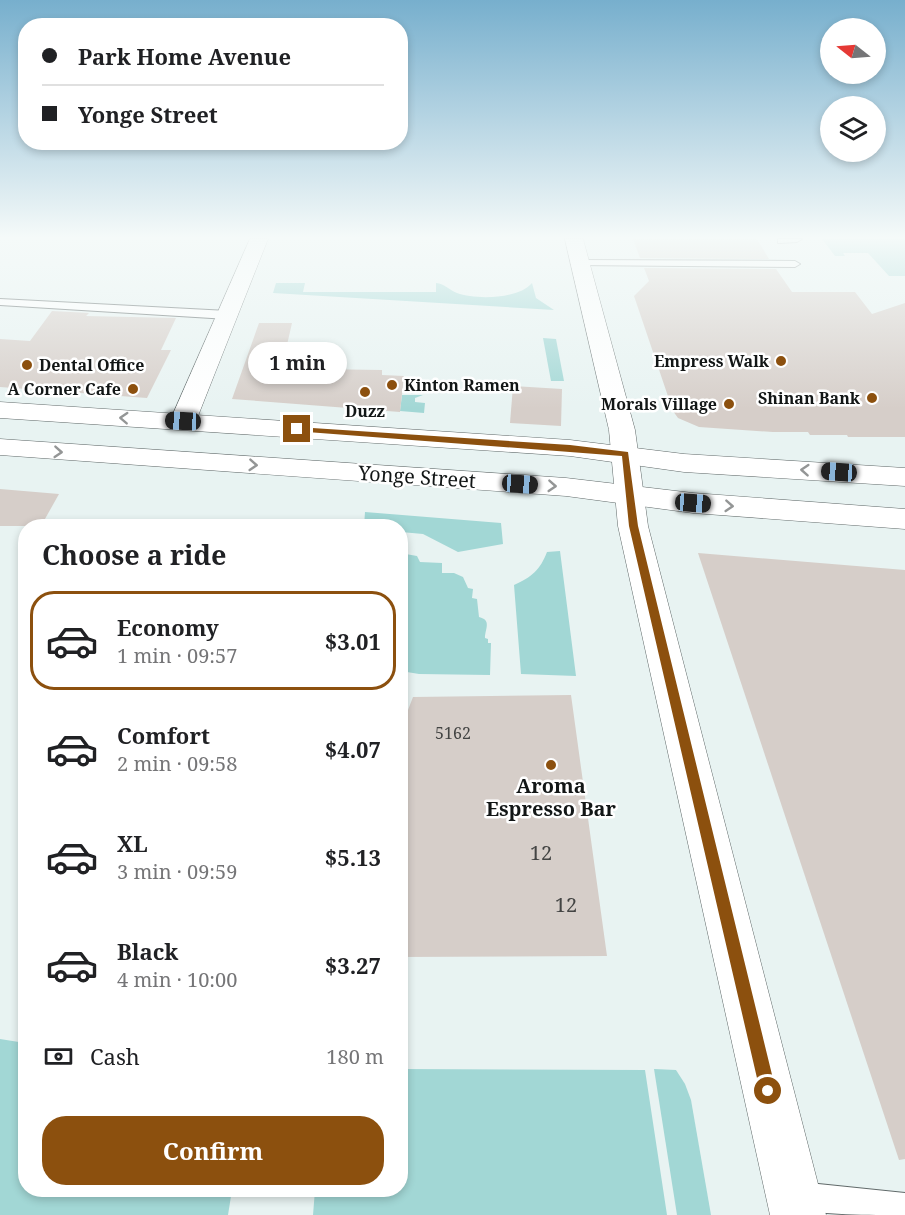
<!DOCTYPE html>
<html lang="en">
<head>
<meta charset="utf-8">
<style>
	body { margin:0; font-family:"Noto Serif",serif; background:#f2f2f2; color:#202124; height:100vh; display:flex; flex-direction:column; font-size:22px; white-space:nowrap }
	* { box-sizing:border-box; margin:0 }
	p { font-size:20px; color:#757577 }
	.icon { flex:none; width:33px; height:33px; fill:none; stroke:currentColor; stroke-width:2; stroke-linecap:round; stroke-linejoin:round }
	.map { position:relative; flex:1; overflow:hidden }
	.details { position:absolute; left:18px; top:519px; width:390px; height:678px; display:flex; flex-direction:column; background:#fff; border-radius:24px; box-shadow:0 3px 9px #0003 }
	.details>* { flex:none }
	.banner { position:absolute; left:18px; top:18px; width:390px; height:132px; border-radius:24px; box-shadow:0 3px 9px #0003; display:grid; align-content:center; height:132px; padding:0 24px; background:#fff }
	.needle { width:39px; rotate:287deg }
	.buttons { position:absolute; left:820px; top:18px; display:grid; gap:12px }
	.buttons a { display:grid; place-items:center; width:66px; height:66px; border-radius:50%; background:#fff; box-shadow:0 3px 9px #0003; font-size:30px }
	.end { position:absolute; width:27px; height:27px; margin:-14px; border:8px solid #8c500e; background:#fff; box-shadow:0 0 0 3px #fff }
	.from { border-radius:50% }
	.bubble { position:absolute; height:42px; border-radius:21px; background:#fff; box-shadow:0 3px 9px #0003; font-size:20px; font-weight:700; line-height:42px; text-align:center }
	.car { position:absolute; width:18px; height:36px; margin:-18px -9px; border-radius:8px; box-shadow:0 0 4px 2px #0007; background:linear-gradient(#222 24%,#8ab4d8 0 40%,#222 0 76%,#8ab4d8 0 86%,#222 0) }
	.banner b { display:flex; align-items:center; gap:21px; height:57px; font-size:22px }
	.banner b+b { border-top:2px solid #e0e0e0 }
	.banner i { width:15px; height:15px; background:#202124 }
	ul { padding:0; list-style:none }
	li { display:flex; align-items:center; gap:18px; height:99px; margin:0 12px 9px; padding:0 12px; border:3px solid transparent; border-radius:24px }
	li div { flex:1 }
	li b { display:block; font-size:22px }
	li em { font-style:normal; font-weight:700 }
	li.active { border-color:#8c500e }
	li>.icon { width:54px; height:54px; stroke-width:1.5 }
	h2 { padding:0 24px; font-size:27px; line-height:72px }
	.pay { display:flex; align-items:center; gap:15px; height:66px; padding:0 24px; font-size:22px }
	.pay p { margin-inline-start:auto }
	.action { display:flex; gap:12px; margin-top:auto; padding:12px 24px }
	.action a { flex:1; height:69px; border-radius:24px; background:#8c500e; color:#fff; font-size:24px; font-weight:700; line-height:69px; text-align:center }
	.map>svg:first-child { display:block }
	.green { fill:#a2d7d5 }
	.building { fill:#d6cec9 }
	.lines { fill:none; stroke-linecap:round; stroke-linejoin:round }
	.lane-casing { stroke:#606969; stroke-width:2 }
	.street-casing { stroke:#606969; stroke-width:1 }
	.secondary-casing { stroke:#606969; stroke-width:1 }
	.primary-casing { stroke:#606969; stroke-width:1 }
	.lane { fill:#fff; fill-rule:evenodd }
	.street { fill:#fff; fill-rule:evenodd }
	.secondary { fill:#fff; fill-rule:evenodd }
	.primary { fill:#fff; fill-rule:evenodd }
	.oneway { stroke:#949696 }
	.route { fill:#8c500e }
	.poi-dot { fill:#8c500e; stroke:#fff; stroke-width:2 }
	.labels { text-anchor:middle; stroke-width:5; stroke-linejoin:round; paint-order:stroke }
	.far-poi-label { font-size:16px; font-weight:bold; fill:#121616; stroke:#fff; text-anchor:end }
	.number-label { font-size:16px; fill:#434443 }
	.street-label { font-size:20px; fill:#121616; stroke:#fff }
	.poi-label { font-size:20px; font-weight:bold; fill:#121616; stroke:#fff }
	.near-number-label { font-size:20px; fill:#434443 }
</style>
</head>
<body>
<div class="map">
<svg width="905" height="1215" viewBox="0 0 905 1215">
	<rect width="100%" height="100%" fill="#e8f3f2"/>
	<!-- green -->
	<g class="green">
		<path d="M822 239H905V276H889L868 253H843L845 256H835Z"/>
		<path d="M276 283H305L303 292H436V283C445 284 449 290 457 293 476 300 519 299 532 283L536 298 554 310 273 293Z"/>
		<path d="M543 338 556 339 564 381H551Z"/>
		<path d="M402 395H423L415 398V402L425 403 424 413 400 411Z"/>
		<path d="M365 512 501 523 503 544 458 552 423 534 401 532 400 526H364Z"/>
		<path d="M560 551 576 676 521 674 514 585C532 577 540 570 547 552Z"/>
		<path d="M400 553 417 556 420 562 442 563V573H454L463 577 468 588 473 589 472 598 477 599 479 617C492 620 485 629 485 638L488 639V643H491L490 675 419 674 401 671Z"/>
		<path d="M0 1039 25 1043 26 1190H232L228 1215H0Z"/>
		<path d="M401 1069 645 1070 667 1215H313L315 1190H400Z"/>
		<path d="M654 1069 676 1070 685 1084 691 1100 711 1215H677Z"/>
	</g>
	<!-- building -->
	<g class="building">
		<path d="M633 239H757L769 259 640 258Z"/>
		<path d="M644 268 776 269 792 292H855L872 314 905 303V437H848L847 435H810L808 432H773L699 427 678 418 673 411 634 296 649 281Z"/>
		<path d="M52 311 89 313 86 316 176 318 161 350H171L147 398 0 387V339L30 341Z"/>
		<path d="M259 323H292L284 358H319L317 369 382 370V375L404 376 400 412 232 399Z"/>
		<path d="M513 386 562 389 561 426 510 423Z"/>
		<path d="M0 489 59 494 41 526H0Z"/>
		<path d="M698 553 905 570V1159L899 1160Z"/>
		<path d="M571 695 607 956 400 957V709L408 710 413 697Z"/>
	</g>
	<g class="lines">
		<!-- lane casing -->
		<g class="lane-casing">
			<g id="lane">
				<path d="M778 239H802L797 242 778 243Z"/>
				<path d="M581 260 795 261 800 264 795 267 577 265 576 263Z"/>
				<path d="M0 299 228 311 234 315 228 319 0 305Z"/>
				<path d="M799 1182 905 1193V1215C870 1215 821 1215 788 1208L784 1197 788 1186Z"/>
			</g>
		</g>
		<!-- street casing -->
		<g class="street-casing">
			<path id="street" d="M250 239H268L196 421 192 426 183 429 174 426 170 421Z"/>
		</g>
		<!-- secondary casing -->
		<g class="secondary-casing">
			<path id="secondary" d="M565 239H583L635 430 648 526 826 1215H770L618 526 609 430Z"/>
		</g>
		<!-- primary casing -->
		<g class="primary-casing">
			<g id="primary">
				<path d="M0 402 570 440 684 454 905 468V486L684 472 570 456 0 418Z"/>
				<path d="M0 439 566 478 693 493 905 509V529L693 513 566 496 0 455Z"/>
			</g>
		</g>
		<!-- lane -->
		<use href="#lane" class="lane"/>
		<!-- street -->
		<use href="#street" class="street"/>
		<!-- secondary -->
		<use href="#secondary" class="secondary"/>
		<!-- primary -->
		<use href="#primary" class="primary"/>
	</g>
	<!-- one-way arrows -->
	<defs><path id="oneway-chevron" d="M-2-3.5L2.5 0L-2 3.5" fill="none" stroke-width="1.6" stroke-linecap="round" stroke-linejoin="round" transform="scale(1.5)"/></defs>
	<g class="oneway">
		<use href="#oneway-chevron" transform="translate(124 418) rotate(-177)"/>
		<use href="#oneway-chevron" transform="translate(58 452) rotate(4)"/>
		<use href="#oneway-chevron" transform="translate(253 465) rotate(4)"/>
		<use href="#oneway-chevron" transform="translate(805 470) rotate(-176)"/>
		<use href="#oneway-chevron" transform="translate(552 486) rotate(4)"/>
		<use href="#oneway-chevron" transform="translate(729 506) rotate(4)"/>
	</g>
	<!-- sky -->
	<linearGradient id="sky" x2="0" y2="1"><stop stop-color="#77afcd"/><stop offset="0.58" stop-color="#f5faf9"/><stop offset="1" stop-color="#f5faf9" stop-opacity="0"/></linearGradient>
	<rect width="905" height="409" fill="url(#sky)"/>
	<!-- route -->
	<path class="route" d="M297 427 570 445 628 452 638 526 776 1091 773 1096 768 1098 762 1096 760 1091 629 526 622 456 294 431 293 429Z"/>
	<!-- markers -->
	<g class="poi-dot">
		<circle cx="781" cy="361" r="6"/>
		<circle cx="27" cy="365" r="6"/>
		<circle cx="392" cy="385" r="6"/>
		<circle cx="133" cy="389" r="6"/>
		<circle cx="365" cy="392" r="6"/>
		<circle cx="872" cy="398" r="6"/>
		<circle cx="729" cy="404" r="6"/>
		<circle cx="551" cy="765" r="6"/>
	</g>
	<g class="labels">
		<!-- far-poi labels -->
		<g class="far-poi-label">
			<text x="769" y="367">Empress Walk</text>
			<text x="39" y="371" text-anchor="start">Dental Office</text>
			<text x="404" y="391" text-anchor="start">Kinton Ramen</text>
			<text x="121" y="395">A Corner Cafe</text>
			<text x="860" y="404">Shinan Bank</text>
			<text x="717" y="410">Morals Village</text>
			<text x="365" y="417" text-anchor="middle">Duzz</text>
		</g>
		<!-- number labels -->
		<g class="number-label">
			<text x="453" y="739">5162</text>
		</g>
		<!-- street labels -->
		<g class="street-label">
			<text transform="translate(417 477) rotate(4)" y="7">Yonge Street</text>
		</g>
		<!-- poi labels -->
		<g class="poi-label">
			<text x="551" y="793">Aroma<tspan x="551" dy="23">Espresso Bar</tspan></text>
		</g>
		<!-- near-number labels -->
		<g class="near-number-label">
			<text x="541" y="860">12</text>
			<text x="566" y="912">12</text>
		</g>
	</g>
</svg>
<div class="buttons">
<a><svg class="needle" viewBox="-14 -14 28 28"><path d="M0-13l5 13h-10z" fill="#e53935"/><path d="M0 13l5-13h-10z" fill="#757577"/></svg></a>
<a><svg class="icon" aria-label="layers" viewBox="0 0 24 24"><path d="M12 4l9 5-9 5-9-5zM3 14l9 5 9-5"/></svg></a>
</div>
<i class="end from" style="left:768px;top:1091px"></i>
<i class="end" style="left:297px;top:429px"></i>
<div class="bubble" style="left:248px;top:342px;width:99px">1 min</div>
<i class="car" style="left:183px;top:421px;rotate:273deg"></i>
<i class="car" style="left:839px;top:472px;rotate:274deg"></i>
<i class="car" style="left:520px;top:484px;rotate:94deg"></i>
<i class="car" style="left:693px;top:503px;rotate:94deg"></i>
<div class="banner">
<b><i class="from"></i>Park Home Avenue</b>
<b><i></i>Yonge Street</b>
</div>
<section class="details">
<h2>Choose a ride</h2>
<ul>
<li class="active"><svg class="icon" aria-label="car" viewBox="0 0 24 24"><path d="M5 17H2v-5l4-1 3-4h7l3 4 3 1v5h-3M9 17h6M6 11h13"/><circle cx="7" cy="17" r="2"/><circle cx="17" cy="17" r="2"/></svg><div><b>Economy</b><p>1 min · 09:57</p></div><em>$3.01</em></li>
<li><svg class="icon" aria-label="car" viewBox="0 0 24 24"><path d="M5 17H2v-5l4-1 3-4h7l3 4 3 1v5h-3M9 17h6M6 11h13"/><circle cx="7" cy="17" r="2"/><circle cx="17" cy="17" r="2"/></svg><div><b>Comfort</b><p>2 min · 09:58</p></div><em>$4.07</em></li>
<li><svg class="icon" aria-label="car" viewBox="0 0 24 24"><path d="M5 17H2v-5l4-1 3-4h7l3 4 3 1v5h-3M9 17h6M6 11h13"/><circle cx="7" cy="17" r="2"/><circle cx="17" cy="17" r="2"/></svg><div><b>XL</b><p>3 min · 09:59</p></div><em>$5.13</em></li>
<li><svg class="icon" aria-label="car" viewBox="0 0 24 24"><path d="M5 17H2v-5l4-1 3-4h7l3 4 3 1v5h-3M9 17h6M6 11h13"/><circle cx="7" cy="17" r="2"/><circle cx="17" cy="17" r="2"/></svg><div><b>Black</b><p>4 min · 10:00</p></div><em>$3.27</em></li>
</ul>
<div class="pay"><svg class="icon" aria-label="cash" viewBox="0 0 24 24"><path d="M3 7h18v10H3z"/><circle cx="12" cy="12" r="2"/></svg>Cash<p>180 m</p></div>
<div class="action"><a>Confirm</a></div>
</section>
</div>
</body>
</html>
